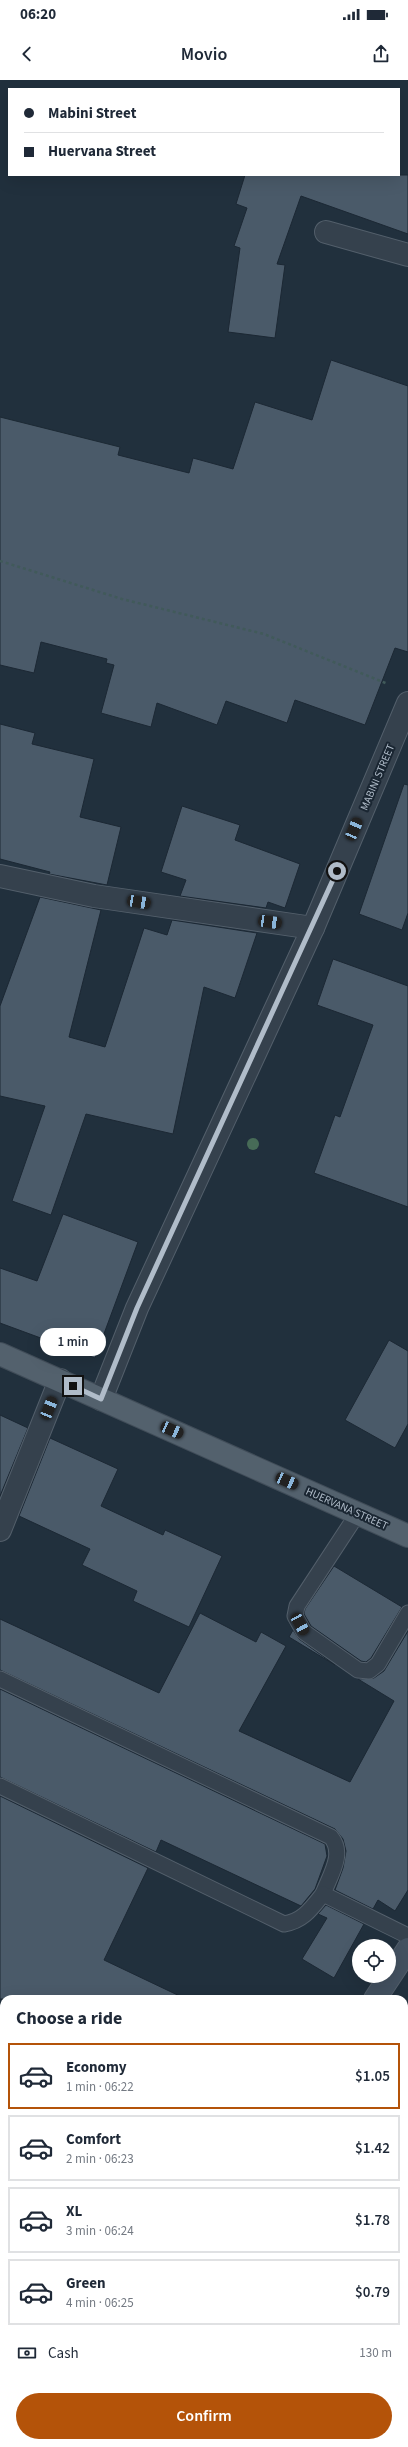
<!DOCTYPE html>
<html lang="en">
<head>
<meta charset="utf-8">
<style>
	body { margin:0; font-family:"Source Sans 3",sans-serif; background:#f2f2f3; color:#1f2937; height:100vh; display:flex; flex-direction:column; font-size:15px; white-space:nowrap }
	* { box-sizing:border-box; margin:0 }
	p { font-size:13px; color:#747a83 }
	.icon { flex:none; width:22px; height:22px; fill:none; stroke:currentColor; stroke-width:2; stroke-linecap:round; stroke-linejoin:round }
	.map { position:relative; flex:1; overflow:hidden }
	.details { position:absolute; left:0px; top:1915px; width:408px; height:452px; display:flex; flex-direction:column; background:#fff; border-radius:12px 12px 0 0; box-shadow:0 4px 16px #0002 }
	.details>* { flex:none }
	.banner { position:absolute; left:8px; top:8px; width:392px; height:88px; border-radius:0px; box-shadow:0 4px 16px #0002; display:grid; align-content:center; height:88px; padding:0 16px; background:#fff }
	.buttons { position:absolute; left:352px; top:1859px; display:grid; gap:8px }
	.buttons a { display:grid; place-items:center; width:44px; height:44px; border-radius:50%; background:#fff; box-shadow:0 4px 16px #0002; font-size:20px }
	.end { position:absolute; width:18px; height:18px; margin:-9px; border:5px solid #b0bcc9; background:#111; box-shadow:0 0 0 2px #111 }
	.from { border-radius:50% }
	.bubble { position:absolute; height:28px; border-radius:14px; background:#fff; box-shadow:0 4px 16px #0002; font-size:13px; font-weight:600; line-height:28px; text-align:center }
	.car { position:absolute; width:12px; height:24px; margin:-12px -6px; border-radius:5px; box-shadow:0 0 3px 1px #0007; background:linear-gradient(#222 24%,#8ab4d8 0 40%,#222 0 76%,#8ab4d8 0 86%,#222 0) }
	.banner b { display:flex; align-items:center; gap:14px; height:38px; font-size:15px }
	.banner b+b { border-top:1px solid #e0e1e3 }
	.banner i { width:10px; height:10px; background:#1f2937 }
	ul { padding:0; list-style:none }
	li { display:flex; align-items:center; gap:12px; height:66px; margin:0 8px 6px; padding:0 8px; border:2px solid #e0e1e3; border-radius:0px }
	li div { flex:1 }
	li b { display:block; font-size:15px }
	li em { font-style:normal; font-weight:600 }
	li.on { border-color:#b45309 }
	li>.icon { width:36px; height:36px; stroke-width:1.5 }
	h2 { padding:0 16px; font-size:18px; line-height:48px }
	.pay { display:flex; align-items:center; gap:10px; height:44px; padding:0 16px; font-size:15px }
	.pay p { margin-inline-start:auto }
	.action { display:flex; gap:8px; margin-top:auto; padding:8px 16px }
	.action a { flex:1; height:46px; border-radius:24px; background:#b45309; color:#fff; font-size:16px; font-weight:600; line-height:46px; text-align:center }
	.status { display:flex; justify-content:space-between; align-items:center; height:28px; padding:0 20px; background:#fff; direction:ltr }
	.status svg { height:11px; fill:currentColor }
	header { display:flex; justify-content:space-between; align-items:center; height:52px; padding:0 16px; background:#fff; font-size:18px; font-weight:600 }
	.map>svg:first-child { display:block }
	.building { fill:#4a5a69; stroke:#1c2834 }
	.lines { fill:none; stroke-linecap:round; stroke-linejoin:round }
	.lane-casing { stroke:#535f6b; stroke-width:17 }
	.street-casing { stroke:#535f6b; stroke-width:24 }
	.secondary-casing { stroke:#535f6b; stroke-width:24 }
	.primary-casing { stroke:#414d59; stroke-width:24 }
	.path { stroke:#415a5a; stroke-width:2.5; stroke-dasharray:3 3; stroke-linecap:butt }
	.lane { stroke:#35414d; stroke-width:15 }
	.street { stroke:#35414d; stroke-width:22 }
	.secondary { stroke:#435160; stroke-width:22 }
	.primary { stroke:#53616d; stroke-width:22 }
	.tree { fill:#476b57 }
	.route { stroke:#b0bcc9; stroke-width:5 }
	.labels { text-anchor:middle; stroke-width:4; stroke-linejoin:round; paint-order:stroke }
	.street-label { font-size:11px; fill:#b0bcc9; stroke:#1a2632 }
</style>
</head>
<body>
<div class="status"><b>06:20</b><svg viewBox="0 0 49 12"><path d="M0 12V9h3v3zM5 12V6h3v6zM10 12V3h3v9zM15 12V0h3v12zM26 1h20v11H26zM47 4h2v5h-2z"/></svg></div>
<header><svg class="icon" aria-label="back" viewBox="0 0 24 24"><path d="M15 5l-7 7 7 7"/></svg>Movio<svg class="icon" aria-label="share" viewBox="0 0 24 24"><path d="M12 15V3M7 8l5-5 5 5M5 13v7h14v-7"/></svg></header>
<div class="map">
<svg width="408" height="2367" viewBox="0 0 408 2367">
	<rect width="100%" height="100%" fill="#21303d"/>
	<!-- building -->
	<g class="building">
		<path d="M245 95H408V154L301 116 277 184 285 185 275 258 228 252 240 168 234 166 247 128 236 124Z"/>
		<path d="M331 280 408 306V572L395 568 365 645 295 620 287 643 226 621 217 645 157 623 151 647 101 633 114 585 106 583 107 579 41 562 34 593 0 585V337L120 367 118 375 189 393 193 378 233 389 255 322 312 340Z"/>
		<path d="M0 644 35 653 32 664 94 679 80 737 121 747 107 805 49 794 50 792 0 779Z"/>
		<path d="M404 704 408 705V833L402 850 359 834Z"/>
		<path d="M182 726 240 745 235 760 300 784 285 828 268 822 266 828 180 816 186 800 161 792Z"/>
		<path d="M40 817 101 830 69 957 105 967 144 848 167 855 172 840 257 853 235 918 204 907 173 1054 86 1034 51 1135 12 1121 45 1026 0 1016V926Z"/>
		<path d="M333 879 408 906V1127L314 1093 335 1035 340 1037 373 945 317 925Z"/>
		<path d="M63 1134 138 1162 95 1278 0 1243V1188L37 1201Z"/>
		<path d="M389 1260 408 1271V1344L395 1368 345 1340Z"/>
		<path d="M0 1335 28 1348 0 1416Z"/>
		<path d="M50 1358 118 1389 101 1426 163 1455 165 1450 222 1476 189 1547 133 1521 137 1511 82 1485 90 1469 19 1436Z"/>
		<path d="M334 1486 402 1527 371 1578 366 1582 361 1581 311 1546 304 1534 305 1529Z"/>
		<path d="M200 1533 256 1562 261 1552 286 1566 239 1651 350 1702 394 1621 358 1599 374 1598 384 1591 408 1551V1810L395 1831 378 1820 373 1829 335 1810 343 1788 346 1771 343 1759 335 1749 0 1590V1539L159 1613Z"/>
		<path d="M293 1550 299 1559 335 1585 289 1557Z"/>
		<path d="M0 1609 325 1764 327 1776 315 1809 301 1826 161 1760 156 1772 0 1697Z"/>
		<path d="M0 1716 148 1788 104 1880 186 1919H0Z"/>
		<path d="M326 1825 364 1844 334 1898 302 1879 327 1838 318 1834Z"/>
	</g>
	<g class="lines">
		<!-- lane casing -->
		<g class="lane-casing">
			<g id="lane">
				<path d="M358 1433 297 1526 295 1536 304 1552 358 1590 369 1591 378 1584 408 1533"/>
				<path d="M0 1599 331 1757C345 1774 330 1795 323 1814"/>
				<path d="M0 1706 284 1844C303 1841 311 1829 323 1814L408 1856"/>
			</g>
		</g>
		<!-- street casing -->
		<g class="street-casing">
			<g id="street">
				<path d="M326 152 408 175"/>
				<path d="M0 796 94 816 313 848"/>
				<path d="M101 1319 137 1228 313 848 408 623"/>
				<path d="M0 1450 60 1300"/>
				<path d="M0 1954 4 1956"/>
				<path d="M404 2204 408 2207"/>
				<path d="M229 2363 235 2367"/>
			</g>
		</g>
		<!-- secondary casing -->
		<g class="secondary-casing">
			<g id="secondary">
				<path d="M375 1919 408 1869"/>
				<path d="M0 2318 4 2314"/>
			</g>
		</g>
		<!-- primary casing -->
		<g class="primary-casing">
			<path id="primary" d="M0 1274 408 1456"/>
		</g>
		<!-- path -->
		<path class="path" d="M0 481 122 519 264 554 388 604"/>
		<!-- lane -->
		<use href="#lane" class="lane"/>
		<!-- street -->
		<use href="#street" class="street"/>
		<!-- secondary -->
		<use href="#secondary" class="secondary"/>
		<!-- primary -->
		<use href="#primary" class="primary"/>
	</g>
	<!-- trees -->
	<circle class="tree" cx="253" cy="1064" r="6"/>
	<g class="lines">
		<!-- route -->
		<path class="route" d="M73 1306 101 1319 137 1228 337 791"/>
	</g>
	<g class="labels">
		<!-- street labels -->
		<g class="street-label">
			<text transform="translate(377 697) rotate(-67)" y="4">MABINI STREET</text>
			<text transform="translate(347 1428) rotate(24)" y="4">HUERVANA STREET</text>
		</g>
	</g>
</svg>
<div class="buttons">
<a><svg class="icon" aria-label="locate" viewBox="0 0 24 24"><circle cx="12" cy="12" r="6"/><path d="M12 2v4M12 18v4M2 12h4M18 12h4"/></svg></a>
</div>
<i class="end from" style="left:337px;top:791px"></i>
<i class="end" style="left:73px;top:1306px"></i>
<div class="bubble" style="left:40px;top:1248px;width:66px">1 min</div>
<i class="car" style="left:354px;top:749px;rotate:23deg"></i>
<i class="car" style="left:139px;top:822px;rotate:99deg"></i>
<i class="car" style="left:270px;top:842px;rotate:98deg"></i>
<i class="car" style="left:49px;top:1328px;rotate:22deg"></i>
<i class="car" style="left:172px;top:1350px;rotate:114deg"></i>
<i class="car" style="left:287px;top:1401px;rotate:114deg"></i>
<i class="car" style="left:300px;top:1544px;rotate:151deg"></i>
<div class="banner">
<b><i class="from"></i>Mabini Street</b>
<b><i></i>Huervana Street</b>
</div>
<section class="details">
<h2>Choose a ride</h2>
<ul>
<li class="on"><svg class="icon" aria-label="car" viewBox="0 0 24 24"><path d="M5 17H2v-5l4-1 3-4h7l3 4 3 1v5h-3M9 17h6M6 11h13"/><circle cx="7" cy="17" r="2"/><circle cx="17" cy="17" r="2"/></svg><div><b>Economy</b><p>1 min · 06:22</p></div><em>$1.05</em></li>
<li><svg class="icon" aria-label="car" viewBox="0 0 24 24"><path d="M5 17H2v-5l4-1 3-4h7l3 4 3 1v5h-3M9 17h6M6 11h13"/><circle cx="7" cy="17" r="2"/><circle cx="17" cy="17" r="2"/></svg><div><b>Comfort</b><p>2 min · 06:23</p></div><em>$1.42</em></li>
<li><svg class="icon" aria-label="car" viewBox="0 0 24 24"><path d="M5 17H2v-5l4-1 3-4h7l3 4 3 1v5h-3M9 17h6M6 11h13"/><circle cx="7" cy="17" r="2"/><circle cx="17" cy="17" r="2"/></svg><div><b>XL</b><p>3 min · 06:24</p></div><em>$1.78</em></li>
<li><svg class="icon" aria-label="car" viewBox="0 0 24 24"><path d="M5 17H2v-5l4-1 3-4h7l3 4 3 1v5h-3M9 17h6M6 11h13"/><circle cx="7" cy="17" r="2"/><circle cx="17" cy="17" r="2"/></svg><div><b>Green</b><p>4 min · 06:25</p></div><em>$0.79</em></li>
</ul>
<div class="pay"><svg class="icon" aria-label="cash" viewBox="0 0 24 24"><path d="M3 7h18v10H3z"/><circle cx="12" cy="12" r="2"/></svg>Cash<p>130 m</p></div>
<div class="action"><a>Confirm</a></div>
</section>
</div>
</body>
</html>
